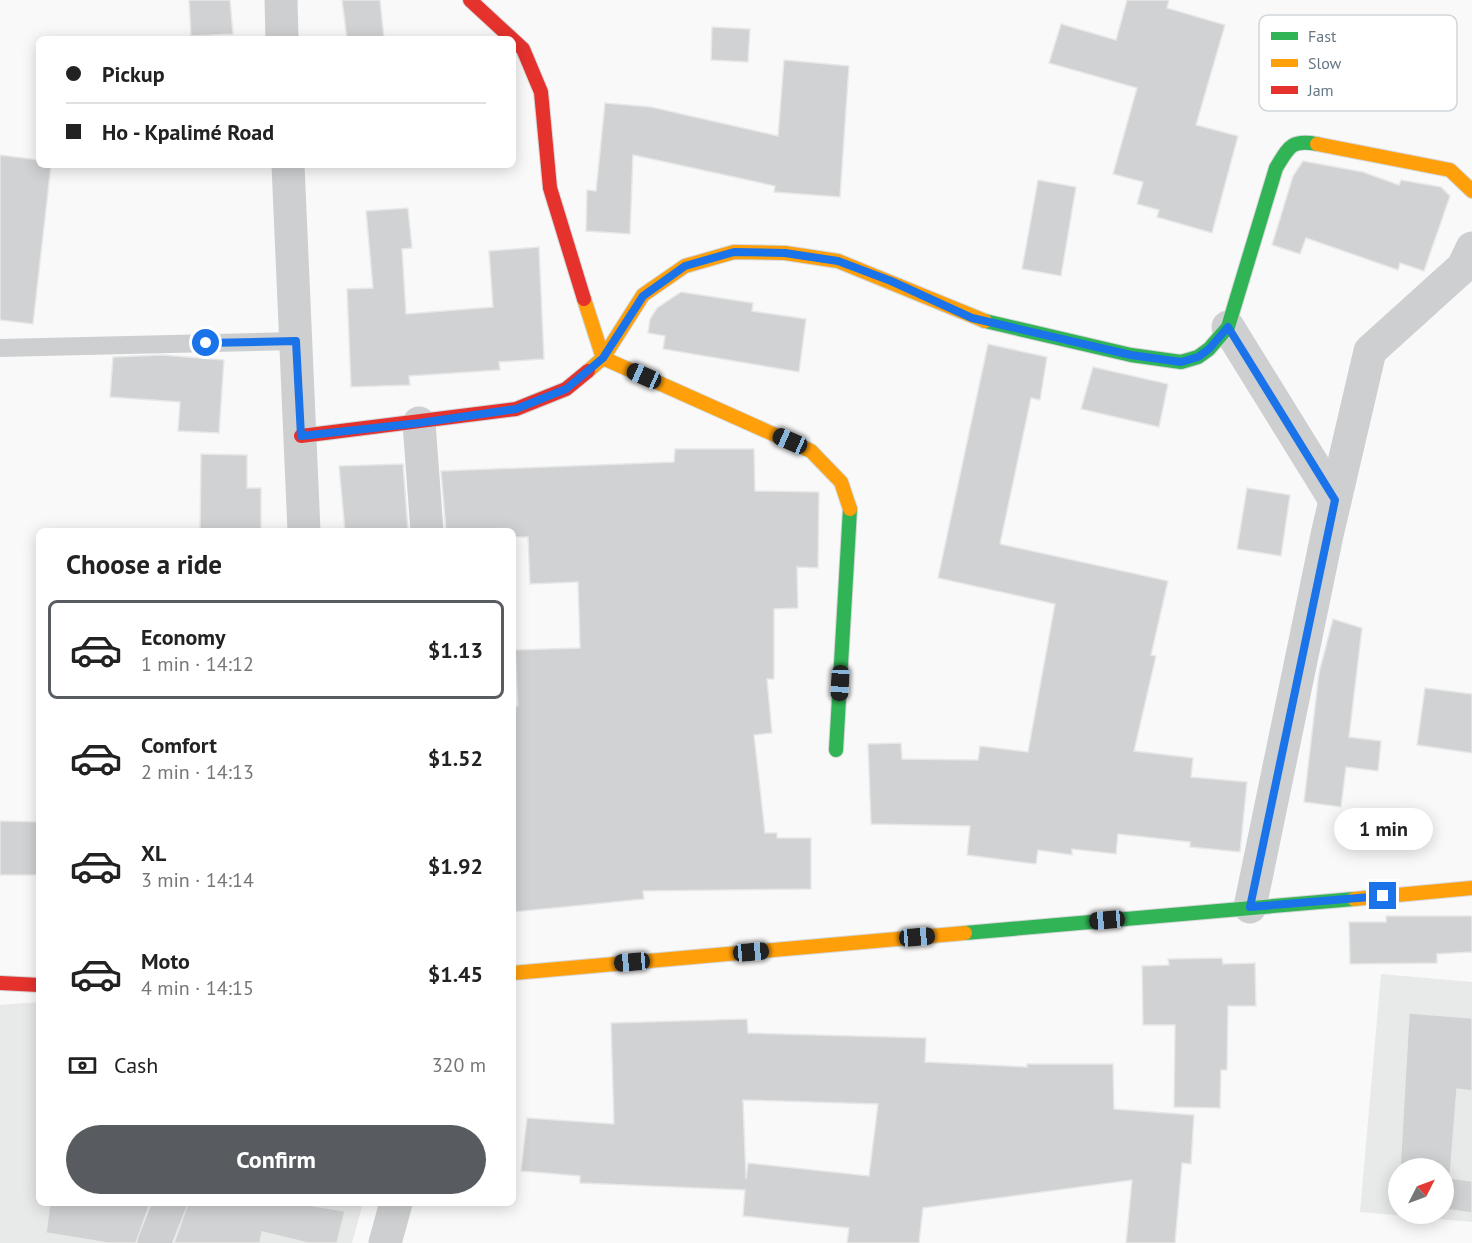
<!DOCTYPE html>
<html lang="en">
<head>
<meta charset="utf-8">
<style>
	body { margin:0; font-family:"PT Sans",sans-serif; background:#f2f2f2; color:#222; height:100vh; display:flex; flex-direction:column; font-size:22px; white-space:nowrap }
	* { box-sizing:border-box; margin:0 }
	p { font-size:20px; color:#767676 }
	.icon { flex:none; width:33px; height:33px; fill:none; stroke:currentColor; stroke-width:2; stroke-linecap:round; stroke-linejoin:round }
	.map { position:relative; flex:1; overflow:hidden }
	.panel { position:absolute; left:36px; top:528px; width:480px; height:678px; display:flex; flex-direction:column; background:#fff; border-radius:9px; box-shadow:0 3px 15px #0003 }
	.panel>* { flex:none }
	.hud { position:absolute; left:36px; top:36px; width:480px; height:132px; border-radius:9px; box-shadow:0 3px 15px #0003; display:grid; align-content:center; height:132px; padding:0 30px; background:#fff }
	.needle { width:39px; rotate:48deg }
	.tools { position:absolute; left:1388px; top:1158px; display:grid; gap:12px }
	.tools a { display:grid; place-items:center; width:66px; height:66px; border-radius:50%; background:#fff; box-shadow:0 3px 15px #0003; font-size:30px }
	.end { position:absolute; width:27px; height:27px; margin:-14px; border:8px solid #1a73e8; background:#fff; box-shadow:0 0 0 3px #fff }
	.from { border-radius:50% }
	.bubble { position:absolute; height:42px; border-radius:21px; background:#fff; box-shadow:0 3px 15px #0003; font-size:20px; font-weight:700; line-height:42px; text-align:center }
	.car { position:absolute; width:18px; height:36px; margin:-18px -9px; border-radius:8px; box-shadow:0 0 4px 2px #0007; background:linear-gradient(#222 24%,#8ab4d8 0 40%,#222 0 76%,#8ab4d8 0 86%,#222 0) }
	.hud b { display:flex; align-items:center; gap:21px; height:57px; font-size:22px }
	.hud b+b { border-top:2px solid #e0e0e0 }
	.hud i { width:15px; height:15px; background:#222 }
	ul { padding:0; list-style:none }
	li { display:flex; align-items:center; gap:18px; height:99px; margin:0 12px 9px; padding:0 18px; border:3px solid transparent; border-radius:9px }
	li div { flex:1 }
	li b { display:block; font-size:22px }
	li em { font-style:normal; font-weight:700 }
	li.selected { border-color:#585c60 }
	li>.icon { width:54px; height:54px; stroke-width:1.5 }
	h2 { padding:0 30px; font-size:27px; line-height:72px }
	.pay { display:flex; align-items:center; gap:15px; height:66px; padding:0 30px; font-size:22px }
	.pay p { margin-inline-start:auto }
	.button { display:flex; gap:12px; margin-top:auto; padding:12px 30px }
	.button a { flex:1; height:69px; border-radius:36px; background:#585c60; color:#fff; font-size:24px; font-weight:700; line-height:69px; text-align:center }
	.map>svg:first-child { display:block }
	.built { fill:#e8e9e9; fill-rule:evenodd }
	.building { fill:#d0d2d3; stroke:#e8e8e8; stroke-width:1.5; fill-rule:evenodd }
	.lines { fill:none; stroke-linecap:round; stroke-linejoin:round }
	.fast-casing { stroke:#d5d6d7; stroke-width:16 }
	.slow-casing { stroke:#d5d6d7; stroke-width:16 }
	.jam-casing { stroke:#d5d6d7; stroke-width:16 }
	.lane { stroke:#cecfd0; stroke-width:18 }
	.street { stroke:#cecfd0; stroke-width:33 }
	.fast { stroke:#30b455; stroke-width:14 }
	.slow { stroke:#ff9f0a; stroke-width:14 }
	.jam { stroke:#e5322d; stroke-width:14 }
	.route { stroke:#1a73e8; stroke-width:8 }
	.key { fill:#fff; stroke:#d1d6da; stroke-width:1.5 }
	.key-label { font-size:16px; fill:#657683 }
</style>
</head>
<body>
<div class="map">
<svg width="1472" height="1243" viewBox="0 0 1472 1243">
	<rect width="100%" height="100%" fill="#f9f9f9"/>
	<!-- built -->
	<g class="built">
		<path d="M1381 974 1472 982V1222L1360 1212ZM1398 1168H1443V1214H1398Z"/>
		<path d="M39 1002V1203H363L352 1243H0V1005Z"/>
	</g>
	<!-- building -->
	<g class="building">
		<path d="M189 0H230L233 34 191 36Z"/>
		<path d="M342 0H380L384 39H347Z"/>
		<path d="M1127 0H1169L1167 8 1225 25 1196 125 1238 136 1212 233 1157 217 1159 210 1137 204 1143 182 1113 174 1137 88 1049 63 1061 24 1116 40Z"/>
		<path d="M712 27 750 29 748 62 711 60Z"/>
		<path d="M784 60 849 66 840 197 774 192 775 186 633 155 630 234 586 231 587 190 596 191 605 103 651 107 778 136Z"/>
		<path d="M0 155 39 160V165H51L33 324 0 320Z"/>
		<path d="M1303 161 1363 172 1399 185 1401 180 1441 187 1450 196 1424 271 1400 263 1398 270 1306 238 1300 254 1272 245 1293 176Z"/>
		<path d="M1038 180 1076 187 1061 276 1022 269Z"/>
		<path d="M408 208 412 248 402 249 406 314 493 307 489 251 539 247 544 359 499 362 500 370 409 376 410 385 351 387 347 289 373 288 366 211Z"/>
		<path d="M681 292 753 303 752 311 806 319 799 372 663 349 665 336 648 333 650 319 657 308Z"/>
		<path d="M988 344 1047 357 1040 400 1031 398 1000 544 1168 581 1151 655 1156 656 1134 751 1193 758 1191 777 1247 782 1240 852 1190 847V842L1118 834 1116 854 1072 849V855L1038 850 1036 864 967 855 970 826 871 824 868 744 901 743 902 759 978 760 980 746 1028 752 1055 604 938 578Z"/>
		<path d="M163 355 224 360 219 433 178 431 180 402 110 397 113 357Z"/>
		<path d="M1093 367 1168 384 1159 427 1081 409Z"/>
		<path d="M675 449H754L755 491 819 492 818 568 797 567 798 608 774 609V679H767L772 733 754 735 765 833H777V838H811V889L643 891 644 899 513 912V706H518L515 650 580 648 578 582 530 584 528 537H514V531H446L441 471 674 462Z"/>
		<path d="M201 454 247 455V488H261V531H200Z"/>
		<path d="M403 464 408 531H345L339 466Z"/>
		<path d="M1247 488 1290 495 1281 556 1237 549Z"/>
		<path d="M1333 619 1362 628 1349 737 1381 741 1378 771 1346 767 1341 807 1304 802 1319 673Z"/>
		<path d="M1425 688 1472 694V753L1417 745Z"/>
		<path d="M0 821 39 822V875H0Z"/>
		<path d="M1386 916H1472V952L1437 954V963L1350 964 1349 922H1386Z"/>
		<path d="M1222 958 1223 964 1255 963 1256 1006H1228L1227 1070H1221L1220 1108 1174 1107 1175 1025H1143L1142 966 1169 965 1168 959Z"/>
		<path d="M1409 1013 1472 1018V1091L1457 1089 1450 1178 1472 1181V1213L1443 1209V1168H1400Z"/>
		<path d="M747 1019 748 1033 926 1038 925 1062 1027 1067V1064H1113L1114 1109 1194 1115 1191 1164 1182 1163 1175 1243H1126L1132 1180 923 1208 919 1243H847L849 1228 743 1216 745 1190 580 1183V1176L521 1171 527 1118 614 1124 611 1023ZM743 1100 878 1104 869 1176 748 1163 746 1179Z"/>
		<path d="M50 1203H150L136 1243H108L46 1233Z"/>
		<path d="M188 1203H297L345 1211 337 1243H308L262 1232 260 1243H174Z"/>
	</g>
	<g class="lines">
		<!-- fast casing -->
		<g class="fast-casing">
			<g id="fast">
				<path d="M985 321 1131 355 1181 362 1198 357 1209 349 1228 327 1276 168C1289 147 1291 139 1317 144"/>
				<path d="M836 750 850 509"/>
				<path d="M965 933 1354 899"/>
			</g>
		</g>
		<!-- slow casing -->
		<g class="slow-casing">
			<g id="slow">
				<path d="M1317 144 1450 170 1472 191"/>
				<path d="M584 299 603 358 811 451 841 482 850 509"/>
				<path d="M588 371 603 358 643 295 685 266 734 252 785 253 838 261 985 321"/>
				<path d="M1354 899 1472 888"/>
				<path d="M513 973 965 933"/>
			</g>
		</g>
		<!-- jam casing -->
		<g class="jam-casing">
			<g id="jam">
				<path d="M470 0 523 49 541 92 550 188 584 299"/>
				<path d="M301 436 516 409 566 389 588 371"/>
				<path d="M0 983 39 985"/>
			</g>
		</g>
		<!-- lane -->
		<path class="lane" d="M0 348 296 341"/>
		<!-- street -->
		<g class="street">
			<path d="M281 0 282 39"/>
			<path d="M288 165 304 531"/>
			<path d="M1228 327 1335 500"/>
			<path d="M419 423 427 531"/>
			<path d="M1250 907 1327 535 1370 351 1463 267 1472 248"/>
			<path d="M154 1243 170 1203"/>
			<path d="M385 1243 396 1203"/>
		</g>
		<!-- fast -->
		<use href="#fast" class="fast"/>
		<!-- slow -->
		<use href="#slow" class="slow"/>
		<!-- jam -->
		<use href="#jam" class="jam"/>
	</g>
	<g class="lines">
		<!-- route -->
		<path class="route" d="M206 343 296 341 301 436 419 423 516 409 566 389 603 358 643 296 685 266 734 252 785 253 838 261 891 281 972 318 1131 355 1181 362 1198 357 1209 349 1228 327 1335 500 1250 907 1383 896"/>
	</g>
	<!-- legend -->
	<rect x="1259" y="15" width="198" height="96" rx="9" class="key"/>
	<rect x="1271" y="32" width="27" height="8" fill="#30b455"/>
	<rect x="1271" y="59" width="27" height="8" fill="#ff9f0a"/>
	<rect x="1271" y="86" width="27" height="8" fill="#e5322d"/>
	<g class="key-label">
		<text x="1308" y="42">Fast</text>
		<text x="1308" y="69">Slow</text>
		<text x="1308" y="96">Jam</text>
	</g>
</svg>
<div class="tools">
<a><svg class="needle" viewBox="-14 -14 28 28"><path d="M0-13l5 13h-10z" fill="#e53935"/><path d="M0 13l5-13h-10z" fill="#767676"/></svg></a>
</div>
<i class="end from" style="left:206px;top:343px"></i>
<i class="end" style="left:1383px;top:896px"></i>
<div class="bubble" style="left:1334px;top:808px;width:99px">1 min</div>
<i class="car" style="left:644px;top:376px;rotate:294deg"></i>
<i class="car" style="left:790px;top:441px;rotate:294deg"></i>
<i class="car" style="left:840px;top:683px;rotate:183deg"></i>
<i class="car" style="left:1107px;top:920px;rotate:265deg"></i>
<i class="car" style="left:917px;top:937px;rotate:85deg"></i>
<i class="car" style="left:751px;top:952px;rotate:85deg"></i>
<i class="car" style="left:632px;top:962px;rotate:265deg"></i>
<div class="hud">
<b><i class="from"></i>Pickup</b>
<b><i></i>Ho - Kpalimé Road</b>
</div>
<section class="panel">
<h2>Choose a ride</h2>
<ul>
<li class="selected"><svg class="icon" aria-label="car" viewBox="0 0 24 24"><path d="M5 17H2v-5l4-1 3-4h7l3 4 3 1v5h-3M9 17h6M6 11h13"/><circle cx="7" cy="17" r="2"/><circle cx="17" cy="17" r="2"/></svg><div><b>Economy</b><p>1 min · 14:12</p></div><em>$1.13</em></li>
<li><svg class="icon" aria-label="car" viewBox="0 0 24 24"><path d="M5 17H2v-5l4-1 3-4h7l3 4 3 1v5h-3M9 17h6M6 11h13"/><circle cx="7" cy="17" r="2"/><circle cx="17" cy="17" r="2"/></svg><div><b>Comfort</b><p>2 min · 14:13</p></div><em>$1.52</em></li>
<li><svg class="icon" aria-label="car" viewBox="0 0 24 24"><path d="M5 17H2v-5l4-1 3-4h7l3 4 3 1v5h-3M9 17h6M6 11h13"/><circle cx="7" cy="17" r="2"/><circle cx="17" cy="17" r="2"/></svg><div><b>XL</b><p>3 min · 14:14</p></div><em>$1.92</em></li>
<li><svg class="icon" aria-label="car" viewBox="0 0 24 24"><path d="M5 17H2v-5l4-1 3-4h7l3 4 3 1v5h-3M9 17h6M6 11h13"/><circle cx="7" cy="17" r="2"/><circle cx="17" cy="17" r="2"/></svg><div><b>Moto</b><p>4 min · 14:15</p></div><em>$1.45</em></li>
</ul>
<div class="pay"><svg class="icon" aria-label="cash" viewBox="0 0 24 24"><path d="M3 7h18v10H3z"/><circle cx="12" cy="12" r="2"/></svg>Cash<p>320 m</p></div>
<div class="button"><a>Confirm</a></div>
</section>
</div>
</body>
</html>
